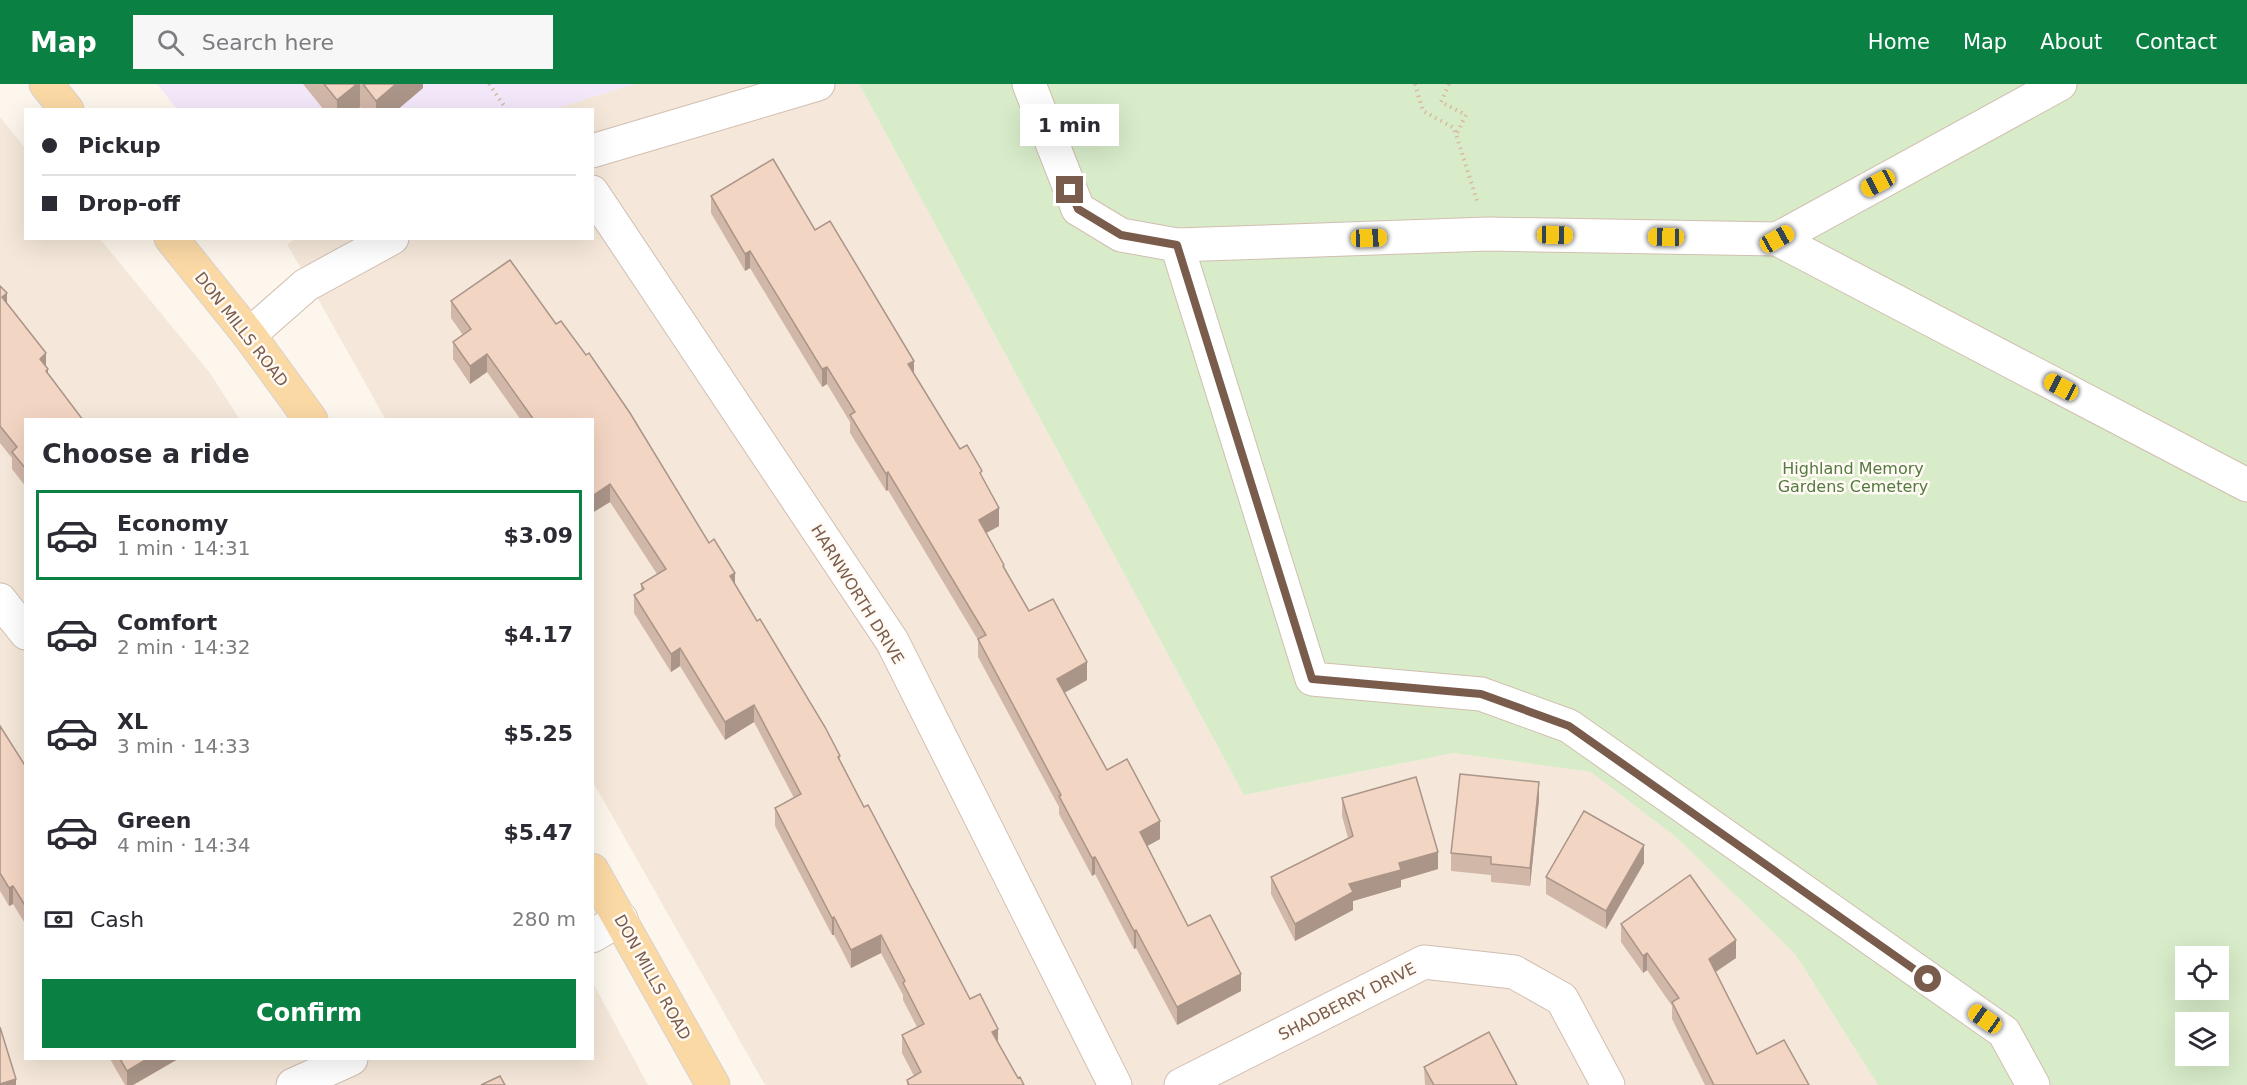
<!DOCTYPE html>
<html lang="en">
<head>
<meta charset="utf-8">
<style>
	body { margin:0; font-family:"DejaVu Sans",sans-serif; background:#f7f7f7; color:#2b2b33; height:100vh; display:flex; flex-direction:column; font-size:22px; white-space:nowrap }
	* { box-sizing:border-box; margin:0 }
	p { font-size:20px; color:#7c7c81 }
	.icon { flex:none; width:33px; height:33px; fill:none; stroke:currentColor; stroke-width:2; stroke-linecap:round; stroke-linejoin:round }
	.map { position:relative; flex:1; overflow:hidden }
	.drawer { position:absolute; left:24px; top:334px; width:570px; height:642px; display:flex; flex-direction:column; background:#fff; border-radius:0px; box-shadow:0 6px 24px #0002 }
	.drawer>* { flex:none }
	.hud { position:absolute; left:24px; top:24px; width:570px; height:132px; border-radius:0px; box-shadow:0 6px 24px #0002; display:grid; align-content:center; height:132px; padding:0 18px; background:#fff }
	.tools { position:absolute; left:2175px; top:862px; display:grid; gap:12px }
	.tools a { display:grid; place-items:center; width:54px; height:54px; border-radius:0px; background:#fff; box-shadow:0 6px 24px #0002; font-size:30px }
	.end { position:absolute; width:27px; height:27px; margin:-14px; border:8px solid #7a5c4d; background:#fff; box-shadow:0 0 0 3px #fff }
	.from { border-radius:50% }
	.bubble { position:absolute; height:42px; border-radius:0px; background:#fff; box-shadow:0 6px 24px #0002; font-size:20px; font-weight:700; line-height:42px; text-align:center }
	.car { position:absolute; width:18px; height:36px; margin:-18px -9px; border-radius:8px; box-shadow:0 0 4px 2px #0007; background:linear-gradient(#f5c518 24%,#345 0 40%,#f5c518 0 76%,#345 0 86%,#f5c518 0) }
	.hud b { display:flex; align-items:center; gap:21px; height:57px; font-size:22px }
	.hud b+b { border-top:2px solid #e1e1e2 }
	.hud i { width:15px; height:15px; background:#2b2b33 }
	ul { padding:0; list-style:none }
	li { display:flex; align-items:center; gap:18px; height:90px; margin:0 12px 9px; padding:0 6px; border:3px solid transparent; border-radius:0px }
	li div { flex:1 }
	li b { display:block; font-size:22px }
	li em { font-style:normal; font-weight:700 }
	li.active { border-color:#0b8043 }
	li>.icon { width:54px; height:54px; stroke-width:1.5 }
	h2 { padding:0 18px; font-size:27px; line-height:72px }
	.pay { display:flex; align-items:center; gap:15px; height:66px; padding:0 18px; font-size:22px }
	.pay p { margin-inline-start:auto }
	.button { display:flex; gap:12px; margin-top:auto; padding:12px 18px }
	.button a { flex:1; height:69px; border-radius:0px; background:#0b8043; color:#fff; font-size:24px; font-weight:700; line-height:69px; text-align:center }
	header { display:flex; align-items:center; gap:36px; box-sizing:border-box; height:84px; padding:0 30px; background:#0b8043; color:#fff }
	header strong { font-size:28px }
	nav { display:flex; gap:33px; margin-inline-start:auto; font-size:21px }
	.search { width:420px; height:54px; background:#f7f7f7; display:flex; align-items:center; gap:15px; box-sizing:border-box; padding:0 21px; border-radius:0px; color:#7c7c81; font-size:22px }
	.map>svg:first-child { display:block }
	.residential { fill:#f5e8da }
	.education { fill:#f3e8fa }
	.green { fill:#d8ecc9; fill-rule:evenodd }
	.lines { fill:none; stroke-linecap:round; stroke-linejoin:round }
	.minor-casing { stroke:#d1beb0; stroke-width:35 }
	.major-casing { stroke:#dad1cd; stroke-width:35 }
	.path { stroke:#d9b8a5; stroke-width:4; stroke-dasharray:1.5 4.5; stroke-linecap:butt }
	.minor { stroke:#fff; stroke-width:33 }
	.major { stroke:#fbd9a5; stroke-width:33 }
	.wall { fill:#d1b7a8 }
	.shaded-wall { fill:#aa9588 }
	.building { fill:#f3d5c3; stroke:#aa9588; stroke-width:1.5 }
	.route { stroke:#7a5c4d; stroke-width:8 }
	.labels { text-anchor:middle; stroke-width:5; stroke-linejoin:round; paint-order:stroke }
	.street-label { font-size:16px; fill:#7a5c4d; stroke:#fffaf3 }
	.park-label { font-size:16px; fill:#537a41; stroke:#fffaf3 }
</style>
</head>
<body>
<header>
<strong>Map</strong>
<div class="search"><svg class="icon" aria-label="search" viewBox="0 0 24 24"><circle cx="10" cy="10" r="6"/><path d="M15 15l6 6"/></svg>Search here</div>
<nav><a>Home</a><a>Map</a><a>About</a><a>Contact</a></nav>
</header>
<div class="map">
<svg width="2247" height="1001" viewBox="0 0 2247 1001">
	<rect width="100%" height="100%" fill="#fdf6ec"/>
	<!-- residential -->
	<g class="residential">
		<path d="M634 0H859L1244 711 1454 669 1592 688 1677 754 1795 870 1878 1001H765L593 698 592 336H386L287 160 297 154H592V26L551 25Z"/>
		<path d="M0 33 25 64 26 154 100 155 210 289 240 336H26V975H592L593 899 648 1001H0Z"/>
	</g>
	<!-- education -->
	<path class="education" d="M157 0H634L551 26 177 25Z"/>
	<!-- green -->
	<path class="green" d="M859 0H2247V1001H1878L1795 870 1677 754 1591 688 1454 669 1244 711ZM2186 873H2218V906H2186ZM2186 939H2218V972H2186Z"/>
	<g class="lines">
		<!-- minor casing -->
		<g class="minor-casing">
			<g id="minor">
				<path d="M1029 0 1078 125 1121 151 1177 161 1488 150 1777 155 2247 401"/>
				<path d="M592 67 818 0"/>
				<path d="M592 108 892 557 1115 1001"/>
				<path d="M1777 155 2060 0"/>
				<path d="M1177 161 1312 595 1481 610 1569 642 2004 948 2033 1001"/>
				<path d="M249 251 306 201 392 154"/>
				<path d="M0 516 26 549"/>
				<path d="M592 852 621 835"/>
				<path d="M293 1001 351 975"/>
				<path d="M1181 1001 1424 878 1514 888 1562 915 1608 1001"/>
			</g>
		</g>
		<!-- major casing -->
		<g class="major-casing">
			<g id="major">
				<path d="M46 0 67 26"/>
				<path d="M171 154 249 251 311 336"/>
				<path d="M592 786 713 1001"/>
			</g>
		</g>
		<!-- path -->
		<g class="path">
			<path d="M489 0 507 26"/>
			<path d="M1415 0 1423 27 1454 44 1478 120"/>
			<path d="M1449 0 1441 18 1466 31 1456 51"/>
		</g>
		<!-- minor -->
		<use href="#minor" class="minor"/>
		<!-- major -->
		<use href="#major" class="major"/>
	</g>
	<!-- wall -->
	<g class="wall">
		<path d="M303 0H423V4L397 26H363L360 23 357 26H324Z"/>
		<path d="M711 112 815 146 914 289 960 365 982 393 999 442 986 449 1004 485 1029 527 1087 596 1064 609 1107 686 1160 755 1147 762 1188 842 1241 907 1177 941 1136 864 1134 865 1095 790 1092 792 1059 730V723L978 573V556L888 406 886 407 850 349V338L827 300 822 303 750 184 745 187 711 129Z"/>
		<path d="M510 176 556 240 561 237 586 271 589 269 630 329 709 459 714 455 735 489V500L757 537 760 535 825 643 840 672V678L864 723 868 721 970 915 980 910 998 945V958L1018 994 1020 993 1024 1001H907V996L914 992 902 969V951L917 943 903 916V911L881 869 851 884 834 851H832L775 742V724L794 714 754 638 725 656 680 582 671 588 634 529V511L641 507V500L657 490 610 418 592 429V336H521L487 288 470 300 453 275V258L463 251 451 234V217Z"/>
		<path d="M0 202 7 220 26 336V403L12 385V374L0 359Z"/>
		<path d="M0 642 26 683V841L13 820 9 822 0 807Z"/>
		<path d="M1342 714 1438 785 1401 796V803L1353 817V826L1295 857 1271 810V793L1348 754 1342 732Z"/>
		<path d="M1539 716 1530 802 1491 798V791L1451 787V769Z"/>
		<path d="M1644 779 1606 845 1546 810V793Z"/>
		<path d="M1621 840 1736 874 1716 888 1757 970 1809 1001H1705L1672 935V922L1647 886 1643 889 1621 858Z"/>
		<path d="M110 975H178L133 1001H125Z"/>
		<path d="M1424 983 1517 1001H1425Z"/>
	</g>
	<!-- shaded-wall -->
	<g class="shaded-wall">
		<path d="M357 0H360V23L357 26H337V16Z"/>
		<path d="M396 0H423V4L397 26H376V17Z"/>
		<path d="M750 167V184L745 187V170Z"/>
		<path d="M7 209V226L2 213Z"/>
		<path d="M46 269V287L48 285V303L40 275Z"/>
		<path d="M487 270V288L470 300V282Z"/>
		<path d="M914 277V295L908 280Z"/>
		<path d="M827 283V300L822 303V285Z"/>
		<path d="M888 388V406L886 407V390Z"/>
		<path d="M610 400V418L592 429V412Z"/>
		<path d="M999 424V442L979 453V436Z"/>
		<path d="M735 489V507L730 492Z"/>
		<path d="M680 564V582L671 588V570Z"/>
		<path d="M1087 578V596L1057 613V595Z"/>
		<path d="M754 621V638L725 656V638Z"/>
		<path d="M1539 698V716L1530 802V784Z"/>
		<path d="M1160 737V755L1140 766V748Z"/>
		<path d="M1644 761V779L1606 845V827Z"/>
		<path d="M1438 768V785L1401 796V803L1353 817V826L1295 857V840L1349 800 1399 779Z"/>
		<path d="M1095 773V790L1092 792V774Z"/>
		<path d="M13 802V820L9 822V804Z"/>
		<path d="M834 833V851H832V834Z"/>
		<path d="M1136 846V864L1134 865V847Z"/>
		<path d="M881 851V869L851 884V866Z"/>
		<path d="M1736 856V874L1709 892V875Z"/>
		<path d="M1647 869V886L1643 889V872Z"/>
		<path d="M1241 890V907L1177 941V923Z"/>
		<path d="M998 945V963L992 948Z"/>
		<path d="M147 975H178L133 1001H127V987Z"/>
		<path d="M16 995V1001H0V1000Z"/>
	</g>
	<!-- building -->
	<g class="building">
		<path d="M324 0H357L337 16Z"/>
		<path d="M363 0H396L376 17Z"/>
		<path d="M773 75 815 146 830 137 914 277 908 280 960 365 967 361 982 387 980 389 999 424 979 436 1004 481 1003 482 1029 527 1053 515 1087 578 1057 595 1107 686 1127 675 1160 737 1140 748 1188 842 1210 831 1241 890 1177 923 1136 846 1134 847 1095 773 1092 774 1059 712 1061 711 978 555 986 551 888 388 886 390 850 331 855 328 827 283 822 285 750 167 745 170 711 112Z"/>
		<path d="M510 176 556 240 561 237 586 271 589 269 630 329 709 459 714 455 735 489 730 492 757 537 760 535 825 643 840 672 838 673 864 723 868 721 970 915 980 910 998 945 992 948 1018 994 1020 993 1024 1001H909L907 996 921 988 902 951 924 940 903 899 905 897 881 851 851 866 834 833 832 834 775 724 801 710 754 621 725 638 680 564 671 570 634 511 644 505 641 500 666 485 610 400 592 412V336H534L487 270 470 282 453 258 471 245 451 217Z"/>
		<path d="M0 202 7 209 2 213 46 269 40 275 48 285 46 287 83 336H26V385L12 368 17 363 0 342Z"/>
		<path d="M0 642 26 683V823L13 802 9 804 0 789Z"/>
		<path d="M1460 690 1539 698 1530 784 1491 780V773L1451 769Z"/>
		<path d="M1416 693 1438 768 1399 779 1401 786 1349 800 1353 808 1295 840 1271 793 1353 752 1342 714Z"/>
		<path d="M1584 727 1644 761 1606 827 1546 793Z"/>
		<path d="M1690 791 1736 856 1709 875 1757 970 1784 956 1809 1001H1714L1672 918 1679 914 1647 869 1643 872 1621 840Z"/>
		<path d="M0 943 16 995 0 1000Z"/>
		<path d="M1489 948 1517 1001H1434L1424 983Z"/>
		<path d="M120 975H147L127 987Z"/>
		<path d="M500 992 505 1001H481Z"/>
	</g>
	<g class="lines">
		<!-- route -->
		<path class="route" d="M1070 106 1078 125 1121 151 1177 161 1312 595 1481 610 1569 642 1928 895"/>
	</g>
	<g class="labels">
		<!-- street labels -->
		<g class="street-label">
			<text transform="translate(242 245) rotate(52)" y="6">DON MILLS ROAD</text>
			<text transform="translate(858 510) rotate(58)" y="6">HARNWORTH DRIVE</text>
			<text transform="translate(653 893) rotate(61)" y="6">DON MILLS ROAD</text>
			<text transform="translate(1347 917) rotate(-27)" y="6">SHADBERRY DRIVE</text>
		</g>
		<!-- park labels -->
		<g class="park-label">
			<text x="1853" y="390">Highland Memory<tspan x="1853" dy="18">Gardens Cemetery</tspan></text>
		</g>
	</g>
</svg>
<div class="tools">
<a><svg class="icon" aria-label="locate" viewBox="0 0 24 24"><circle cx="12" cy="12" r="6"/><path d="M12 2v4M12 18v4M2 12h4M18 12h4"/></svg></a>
<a><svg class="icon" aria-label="layers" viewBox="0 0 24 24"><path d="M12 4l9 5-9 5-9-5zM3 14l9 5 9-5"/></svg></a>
</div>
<i class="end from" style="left:1928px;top:895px"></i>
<i class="end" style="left:1070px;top:106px"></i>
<div class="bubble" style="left:1020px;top:20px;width:99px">1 min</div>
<i class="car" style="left:1878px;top:99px;rotate:242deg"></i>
<i class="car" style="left:1555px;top:151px;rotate:91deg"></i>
<i class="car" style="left:1666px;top:153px;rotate:271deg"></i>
<i class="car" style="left:1369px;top:154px;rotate:88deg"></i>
<i class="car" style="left:1777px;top:155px;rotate:61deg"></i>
<i class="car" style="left:2061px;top:303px;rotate:298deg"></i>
<i class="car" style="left:1985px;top:935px;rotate:305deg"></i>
<div class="hud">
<b><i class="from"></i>Pickup</b>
<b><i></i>Drop-off</b>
</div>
<section class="drawer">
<h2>Choose a ride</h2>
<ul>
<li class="active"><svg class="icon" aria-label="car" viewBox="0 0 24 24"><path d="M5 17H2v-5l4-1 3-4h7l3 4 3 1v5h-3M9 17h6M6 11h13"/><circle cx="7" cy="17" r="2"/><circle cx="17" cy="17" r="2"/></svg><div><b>Economy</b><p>1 min · 14:31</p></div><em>$3.09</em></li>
<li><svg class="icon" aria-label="car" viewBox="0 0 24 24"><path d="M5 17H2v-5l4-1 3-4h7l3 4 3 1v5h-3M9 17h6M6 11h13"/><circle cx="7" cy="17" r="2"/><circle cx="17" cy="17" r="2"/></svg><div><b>Comfort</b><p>2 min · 14:32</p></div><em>$4.17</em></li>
<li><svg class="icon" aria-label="car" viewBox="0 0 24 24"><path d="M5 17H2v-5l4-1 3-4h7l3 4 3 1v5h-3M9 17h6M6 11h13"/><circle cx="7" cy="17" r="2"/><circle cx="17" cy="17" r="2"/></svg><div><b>XL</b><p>3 min · 14:33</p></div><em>$5.25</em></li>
<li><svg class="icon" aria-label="car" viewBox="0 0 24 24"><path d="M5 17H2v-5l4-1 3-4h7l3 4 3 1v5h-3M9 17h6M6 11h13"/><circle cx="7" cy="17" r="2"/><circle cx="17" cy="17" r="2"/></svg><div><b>Green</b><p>4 min · 14:34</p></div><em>$5.47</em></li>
</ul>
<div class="pay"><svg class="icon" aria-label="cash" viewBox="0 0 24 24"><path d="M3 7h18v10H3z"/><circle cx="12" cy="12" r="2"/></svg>Cash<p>280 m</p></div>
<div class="button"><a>Confirm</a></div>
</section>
</div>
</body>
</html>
